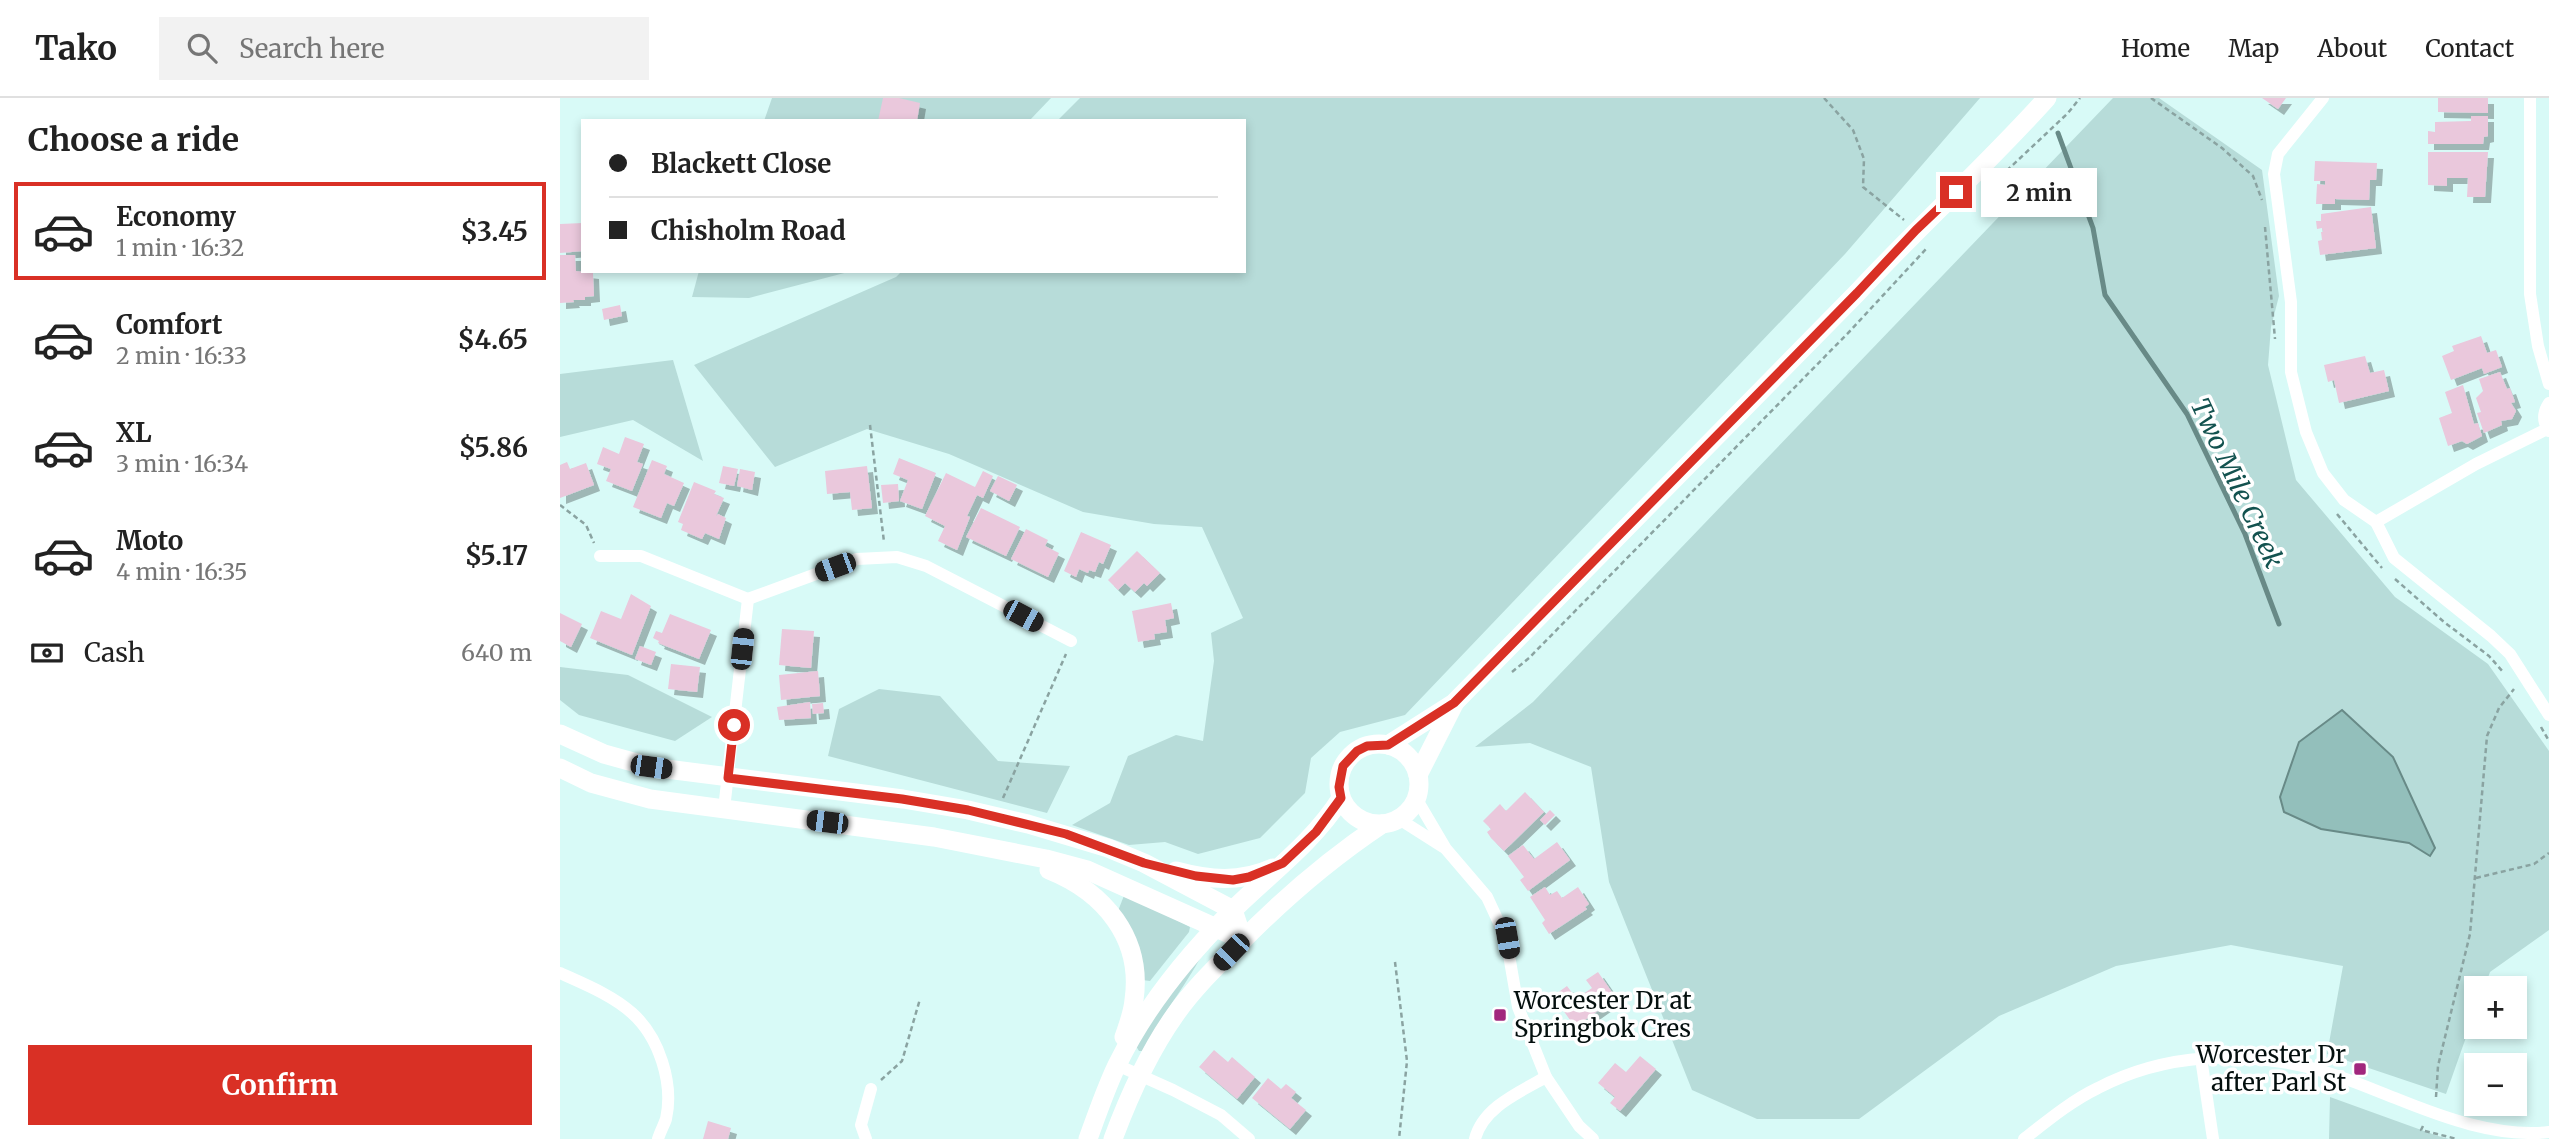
<!DOCTYPE html>
<html lang="en">
<head>
<meta charset="utf-8">
<style>
	body { margin:0; font-family:Merriweather,serif; background:#f2f2f2; color:#222; height:100vh; display:flex; flex-direction:column; font-size:26px; white-space:nowrap }
	* { box-sizing:border-box; margin:0 }
	p { font-size:23px; color:#767676 }
	.icon { flex:none; width:38px; height:38px; fill:none; stroke:currentColor; stroke-width:2; stroke-linecap:round; stroke-linejoin:round }
	.map { position:relative; flex:1; overflow:hidden }
	.drawer { display:flex; flex-direction:column; background:#fff; width:560px }
	.drawer>* { flex:none }
	.guide { position:absolute; left:21px; top:21px; width:665px; height:154px; border-radius:0px; box-shadow:0 4px 10px #0003; display:grid; align-content:center; height:154px; padding:0 28px; background:#fff }
	.controls { position:absolute; left:1904px; top:878px; display:grid; gap:14px }
	.controls a { display:grid; place-items:center; width:63px; height:63px; border-radius:0px; background:#fff; box-shadow:0 4px 10px #0003; font-size:35px }
	.end { position:absolute; width:32px; height:32px; margin:-16px; border:9px solid #d93025; background:#fff; box-shadow:0 0 0 4px #fff }
	.from { border-radius:50% }
	.bubble { position:absolute; height:49px; border-radius:0px; background:#fff; box-shadow:0 4px 10px #0003; font-size:23px; font-weight:700; line-height:49px; text-align:center }
	.car { position:absolute; width:21px; height:42px; margin:-21px -10px; border-radius:9px; box-shadow:0 0 5px 2px #0007; background:linear-gradient(#222 24%,#8ab4d8 0 40%,#222 0 76%,#8ab4d8 0 86%,#222 0) }
	.guide b { display:flex; align-items:center; gap:24px; height:66px; font-size:26px }
	.guide b+b { border-top:2px solid #e0e0e0 }
	.guide i { width:18px; height:18px; background:#222 }
	ul { padding:0; list-style:none }
	li { display:flex; align-items:center; gap:21px; height:98px; margin:0 14px 10px; padding:0 14px; border:4px solid transparent; border-radius:0px }
	li div { flex:1 }
	li b { display:block; font-size:26px }
	li em { font-style:normal; font-weight:700 }
	li.on { border-color:#d93025 }
	li>.icon { width:63px; height:63px; stroke-width:1.5 }
	h2 { padding:0 28px; font-size:32px; line-height:84px }
	.pay { display:flex; align-items:center; gap:18px; height:77px; padding:0 28px; font-size:26px }
	.pay p { margin-inline-start:auto }
	.cta { display:flex; gap:14px; margin-top:auto; padding:14px 28px }
	.cta a { flex:1; height:80px; border-radius:0px; background:#d93025; color:#fff; font-size:28px; font-weight:700; line-height:80px; text-align:center }
	header { display:flex; align-items:center; gap:42px; box-sizing:border-box; height:98px; padding:0 35px; background:#fff; border-bottom:2px solid #e0e0e0 }
	header strong { font-size:33px }
	nav { display:flex; gap:38px; margin-inline-start:auto; font-size:24px }
	.search { width:490px; height:63px; background:#f2f2f2; display:flex; align-items:center; gap:18px; box-sizing:border-box; padding:0 24px; border-radius:0px; color:#767676; font-size:26px }
	main { display:flex; flex:1; min-height:0 }
	.map>svg:first-child { display:block }
	.green { fill:#b7dcd9 }
	.water { fill:#93bfbb; stroke:#688a87; stroke-width:2 }
	.lines { fill:none; stroke-linecap:round; stroke-linejoin:round }
	.stream { stroke:#688a87; stroke-width:5 }
	.building { fill:#eac8dc; filter:url(#shadow) }
	.path { stroke:#8aa3a1; stroke-width:2.5; stroke-dasharray:5 3.5; stroke-linecap:butt }
	.street { stroke:#fff; stroke-width:12 }
	.secondary { stroke:#fff; stroke-width:19 }
	.route { stroke:#d93025; stroke-width:9 }
	.poi-dot { fill:#a1277d; stroke:#fff; stroke-width:2.5 }
	.labels { text-anchor:middle; stroke-width:7; stroke-linejoin:round; paint-order:stroke }
	.poi-label { font-size:24px; fill:#040f0e; stroke:#fff; text-anchor:start }
	.water-label { font-size:26px; font-style:italic; fill:#13524f; stroke:#fff }
</style>
</head>
<body>
<header>
<strong>Tako</strong>
<div class="search"><svg class="icon" aria-label="search" viewBox="0 0 24 24"><circle cx="10" cy="10" r="6"/><path d="M15 15l6 6"/></svg>Search here</div>
<nav><a>Home</a><a>Map</a><a>About</a><a>Contact</a></nav>
</header>
<main>
<section class="drawer">
<h2>Choose a ride</h2>
<ul>
<li class="on"><svg class="icon" aria-label="car" viewBox="0 0 24 24"><path d="M5 17H2v-5l4-1 3-4h7l3 4 3 1v5h-3M9 17h6M6 11h13"/><circle cx="7" cy="17" r="2"/><circle cx="17" cy="17" r="2"/></svg><div><b>Economy</b><p>1 min · 16:32</p></div><em>$3.45</em></li>
<li><svg class="icon" aria-label="car" viewBox="0 0 24 24"><path d="M5 17H2v-5l4-1 3-4h7l3 4 3 1v5h-3M9 17h6M6 11h13"/><circle cx="7" cy="17" r="2"/><circle cx="17" cy="17" r="2"/></svg><div><b>Comfort</b><p>2 min · 16:33</p></div><em>$4.65</em></li>
<li><svg class="icon" aria-label="car" viewBox="0 0 24 24"><path d="M5 17H2v-5l4-1 3-4h7l3 4 3 1v5h-3M9 17h6M6 11h13"/><circle cx="7" cy="17" r="2"/><circle cx="17" cy="17" r="2"/></svg><div><b>XL</b><p>3 min · 16:34</p></div><em>$5.86</em></li>
<li><svg class="icon" aria-label="car" viewBox="0 0 24 24"><path d="M5 17H2v-5l4-1 3-4h7l3 4 3 1v5h-3M9 17h6M6 11h13"/><circle cx="7" cy="17" r="2"/><circle cx="17" cy="17" r="2"/></svg><div><b>Moto</b><p>4 min · 16:35</p></div><em>$5.17</em></li>
</ul>
<div class="pay"><svg class="icon" aria-label="cash" viewBox="0 0 24 24"><path d="M3 7h18v10H3z"/><circle cx="12" cy="12" r="2"/></svg>Cash<p>640 m</p></div>
<div class="cta"><a>Confirm</a></div>
</section>
<div class="map">
<svg width="1989" height="1041" viewBox="0 0 1989 1041">
	<defs>
		<filter id="shadow"><feDropShadow dx="6" dy="6" stdDeviation="0" flood-color="#0004"/></filter>
	</defs>
	<rect width="100%" height="100%" fill="#d8faf7"/>
	<!-- green -->
	<g class="green">
		<path d="M212 0H491L469 23H204Z"/>
		<path d="M520 0H1420L1285 156 845 617 780 634 751 660 745 695 700 740 638 756 605 744 569 747 512 727 550 705 568 658 616 637 643 643 654 563 651 535 683 520 642 429 594 426 523 414 389 356 307 331 215 369 134 267 336 179 342 173H684V23H497Z"/>
		<path d="M1553 0H1599L1702 72 1719 198 1711 229 1708 267 1736 382 1835 499 1928 566 1989 653V832L1930 874 1924 891H1916V911L1886 996 1767 956 1783 868 1671 847 1556 868 1439 918 1299 1021H1197L1132 992 1049 784 1031 669 970 645 915 649 973 604Z"/>
		<path d="M139 173H292L189 200 132 199Z"/>
		<path d="M113 262 143 363 73 322 0 339V276Z"/>
		<path d="M0 569 68 577 152 619 115 643 19 617 0 602Z"/>
		<path d="M319 591 380 598 438 663 510 668 487 715 268 658 279 611Z"/>
		<path d="M565 795 630 829 629 834 590 883 582 882 558 813Z"/>
		<path d="M645 851C627 887 601 917 583 953H579L576 948 578 939Z"/>
		<path d="M1770 999 1878 1038 1889 1041H1769Z"/>
	</g>
	<!-- water -->
	<path class="water" d="M1782 612 1833 659 1875 750 1870 758 1849 745 1761 731 1724 714 1720 699 1739 644Z"/>
	<g class="lines">
		<!-- stream -->
		<path class="stream" d="M1498 35 1533 130 1545 197 1627 316 1685 436 1719 526"/>
	</g>
	<!-- building -->
	<g class="building">
		<path d="M323 0H339L360 5 357 23H318Z"/>
		<path d="M1702 0H1726L1718 11Z"/>
		<path d="M1878 0H1928V15L1878 14Z"/>
		<path d="M1911 18H1928V38L1924 39 1923 46H1868V33L1875 34V24L1911 23Z"/>
		<path d="M1868 54H1928L1925 99H1907L1908 80H1887V88L1868 87Z"/>
		<path d="M1755 63 1817 65 1816 82H1810L1809 102 1775 101V106H1756L1757 86 1765 87V83H1754Z"/>
		<path d="M1811 109 1816 150 1760 157 1758 143 1762 142 1761 134H1763L1762 130 1757 131 1756 123H1761V116Z"/>
		<path d="M23 125V153L0 155V126Z"/>
		<path d="M0 157H15L16 173 33 175 34 198 25 199V202H13L14 204 0 205Z"/>
		<path d="M60 207 62 218 44 222 42 211Z"/>
		<path d="M1921 238 1927 255 1936 252 1942 269 1924 276 1922 270 1891 282 1882 258 1894 253 1892 248Z"/>
		<path d="M1805 258 1810 275 1824 272 1829 293 1779 305 1774 282 1768 284 1764 267Z"/>
		<path d="M1940 274 1947 291 1950 290 1955 304 1951 305 1956 313 1952 321 1941 323 1942 327 1924 335 1917 315 1921 314 1916 300 1923 293 1919 281Z"/>
		<path d="M1903 287 1914 326 1918 325 1922 338 1907 346 1902 343 1888 348 1879 320 1892 315 1885 294Z"/>
		<path d="M65 339 84 346 77 364 83 366 72 393 46 383 51 371 37 366 43 349 59 356Z"/>
		<path d="M339 360 376 375 362 411 340 403 348 382 333 376Z"/>
		<path d="M92 362 107 368 104 376 124 385 114 408 107 405 101 420 73 409Z"/>
		<path d="M7 364 10 371 26 365 34 387 0 400V367Z"/>
		<path d="M163 368 178 371 174 388 159 385Z"/>
		<path d="M307 368 312 410 292 412 290 394 267 396 265 373Z"/>
		<path d="M180 371 195 374 192 392 177 388Z"/>
		<path d="M423 373 433 378 423 400 417 397 407 418 410 419 397 452 378 443 385 428 365 418 386 375 415 389Z"/>
		<path d="M438 378 457 387 449 403 430 393Z"/>
		<path d="M134 384 156 393 154 396 164 400 156 418 158 416 166 420 159 441 145 435 142 441 121 432 123 426 118 424Z"/>
		<path d="M338 386 339 403 323 405 321 387Z"/>
		<path d="M421 410 460 429 446 458 406 439Z"/>
		<path d="M466 431 488 442 485 448 499 455 488 479 451 461Z"/>
		<path d="M521 434 551 447 543 466 539 464 535 474 529 472 528 475 519 471 516 479 504 473Z"/>
		<path d="M577 453 600 475 587 488 584 485 575 494 565 485 558 492 548 482Z"/>
		<path d="M71 496 91 508 72 557 30 540 41 513 61 521Z"/>
		<path d="M611 505 614 520 605 522 607 534 594 536 595 541 578 544 572 513Z"/>
		<path d="M0 515 22 526 11 549 0 543Z"/>
		<path d="M110 516 151 532 139 561 98 545 99 543 93 540 96 533 102 535Z"/>
		<path d="M222 531 254 533 251 570 219 567Z"/>
		<path d="M80 548 96 554 91 567 75 561Z"/>
		<path d="M111 566 140 569 137 594 108 591Z"/>
		<path d="M258 573 260 598 221 602 219 577Z"/>
		<path d="M250 604 251 620 219 622 217 609Z"/>
		<path d="M263 605 264 615 253 616 252 606Z"/>
		<path d="M965 694 984 714 944 753 931 740 927 734 931 731 923 723 940 706 946 713Z"/>
		<path d="M990 712 995 717 985 727 980 722Z"/>
		<path d="M997 744 1010 762 968 793 960 782 964 779 948 758 963 747 974 761Z"/>
		<path d="M985 789 990 797 997 793 1002 800 1018 789 1029 806 1025 809 1027 811 989 836 982 825 985 822 970 799Z"/>
		<path d="M1038 874 1056 900 1015 929 993 898 1007 888 1016 900 1020 898 1032 890 1026 882Z"/>
		<path d="M654 952 668 964 672 959 695 979 677 1001 639 969Z"/>
		<path d="M1080 958 1096 971 1060 1013 1050 1005 1055 999 1038 985 1055 965 1066 974Z"/>
		<path d="M708 980 721 991 726 986 736 994 731 1000 746 1012 730 1031 692 1000Z"/>
		<path d="M148 1023 171 1030 168 1041H143Z"/>
	</g>
	<g class="lines">
		<!-- path -->
		<g class="path">
			<path d="M1264 0 1293 32 1304 61 1303 89 1344 122"/>
			<path d="M1591 0 1662 50 1693 78 1702 102"/>
			<path d="M1422 96 1508 15 1520 0"/>
			<path d="M1705 129 1715 241"/>
			<path d="M310 327 324 444"/>
			<path d="M0 407 26 427 34 445"/>
			<path d="M1777 416 1822 470"/>
			<path d="M1835 481 1884 524 1929 558 1944 575"/>
			<path d="M952 574 969 560 1290 233 1366 151"/>
			<path d="M1981 629 1989 643"/>
			<path d="M443 700 506 556"/>
			<path d="M1916 780 1974 766 1989 755"/>
			<path d="M835 864 847 963 839 1041"/>
			<path d="M321 982 342 963 360 901"/>
			<path d="M1876 999 1878 968 1910 836 1927 638 1939 610 1954 591"/>
			<path d="M1863 1028 1861 1032 1897 1041"/>
		</g>
		<!-- street -->
		<g class="street">
			<path d="M1763 0 1718 56 1714 76 1731 204V274L1746 334 1763 375 1784 402 1816 424 1916 366 1987 331"/>
			<path d="M1970 0V196L1978 248 1989 286"/>
			<path d="M1989 305C1983 314 1982 323 1989 333"/>
			<path d="M1816 424 1834 460 1931 538 1950 556 1989 617"/>
			<path d="M40 458H81L188 501"/>
			<path d="M856 700 886 751 927 799 946 840 958 909 986 979 1019 1028 1033 1041"/>
			<path d="M164 711 188 501 297 461 337 459 366 468 511 543"/>
			<path d="M839 721 883 749"/>
			<path d="M0 875C24 886 52 897 72 915 99 939 114 985 106 1021 104 1027 100 1034 98 1041"/>
			<path d="M1641 960 1653 1041"/>
			<path d="M557 967 613 992 661 1017 689 1041"/>
			<path d="M306 1041 301 1027 311 991"/>
			<path d="M915 1041C923 1009 960 994 986 979"/>
			<path d="M1464 1041C1487 1023 1511 1003 1538 990 1605 955 1683 952 1755 971 1782 978 1809 990 1835 1000 1882 1019 1938 1040 1989 1034"/>
		</g>
		<!-- secondary -->
		<g class="secondary">
			<path d="M0 636 44 656 91 669 343 701 408 712 468 726 548 750 584 765 673 812 683 842"/>
			<circle cx="819" cy="686" r="40"/>
			<path d="M828 647 894 605 1297 195C1359 128 1426 68 1487 0"/>
			<path d="M0 670 31 685 90 701 374 739 486 761 527 772 683 842"/>
			<path d="M858 677 894 606"/>
			<path d="M489 772C544 794 583 840 574 902 573 915 568 927 564 939"/>
			<path d="M616 773C649 782 680 785 713 770"/>
			<path d="M528 1041C537 1016 546 990 557 967 585 909 626 859 671 814 708 777 753 745 781 700"/>
			<path d="M553 1041C569 998 588 955 615 917 633 891 656 869 679 846 724 800 768 762 822 726"/>
		</g>
	</g>
	<g class="lines">
		<!-- route -->
		<path class="route" d="M174 627 168 680 342 701 408 712 506 736 584 765 636 778 673 782 689 779 723 765 756 734 781 700 779 689 783 668 797 653 807 648 828 647 894 605 1297 195 1356 132 1396 94"/>
	</g>
	<!-- markers -->
	<g class="poi-dot">
		<rect x="933" y="910" width="14" height="14" rx="3.5"/>
		<rect x="1793" y="964" width="14" height="14" rx="3.5"/>
	</g>
	<g class="labels">
		<!-- poi labels -->
		<g class="poi-label">
			<text x="954" y="911">Worcester Dr at<tspan x="954" dy="28">Springbok Cres</tspan></text>
			<text x="1786" y="965" text-anchor="end">Worcester Dr<tspan x="1786" dy="28">after Parl St</tspan></text>
		</g>
		<!-- water labels -->
		<g class="water-label">
			<text transform="translate(1677 385) rotate(65)" y="9">Two Mile Creek</text>
		</g>
	</g>
</svg>
<div class="controls">
<a>+</a>
<a>−</a>
</div>
<i class="end from" style="left:174px;top:627px"></i>
<i class="end" style="left:1396px;top:94px"></i>
<div class="bubble" style="left:1421px;top:70px;width:116px">2 min</div>
<i class="car" style="left:275px;top:469px;rotate:250deg"></i>
<i class="car" style="left:463px;top:518px;rotate:118deg"></i>
<i class="car" style="left:182px;top:551px;rotate:6deg"></i>
<i class="car" style="left:91px;top:669px;rotate:98deg"></i>
<i class="car" style="left:267px;top:724px;rotate:277deg"></i>
<i class="car" style="left:947px;top:840px;rotate:170deg"></i>
<i class="car" style="left:671px;top:854px;rotate:224deg"></i>
<div class="guide">
<b><i class="from"></i>Blackett Close</b>
<b><i></i>Chisholm Road</b>
</div>
</div>
</main>
</body>
</html>
